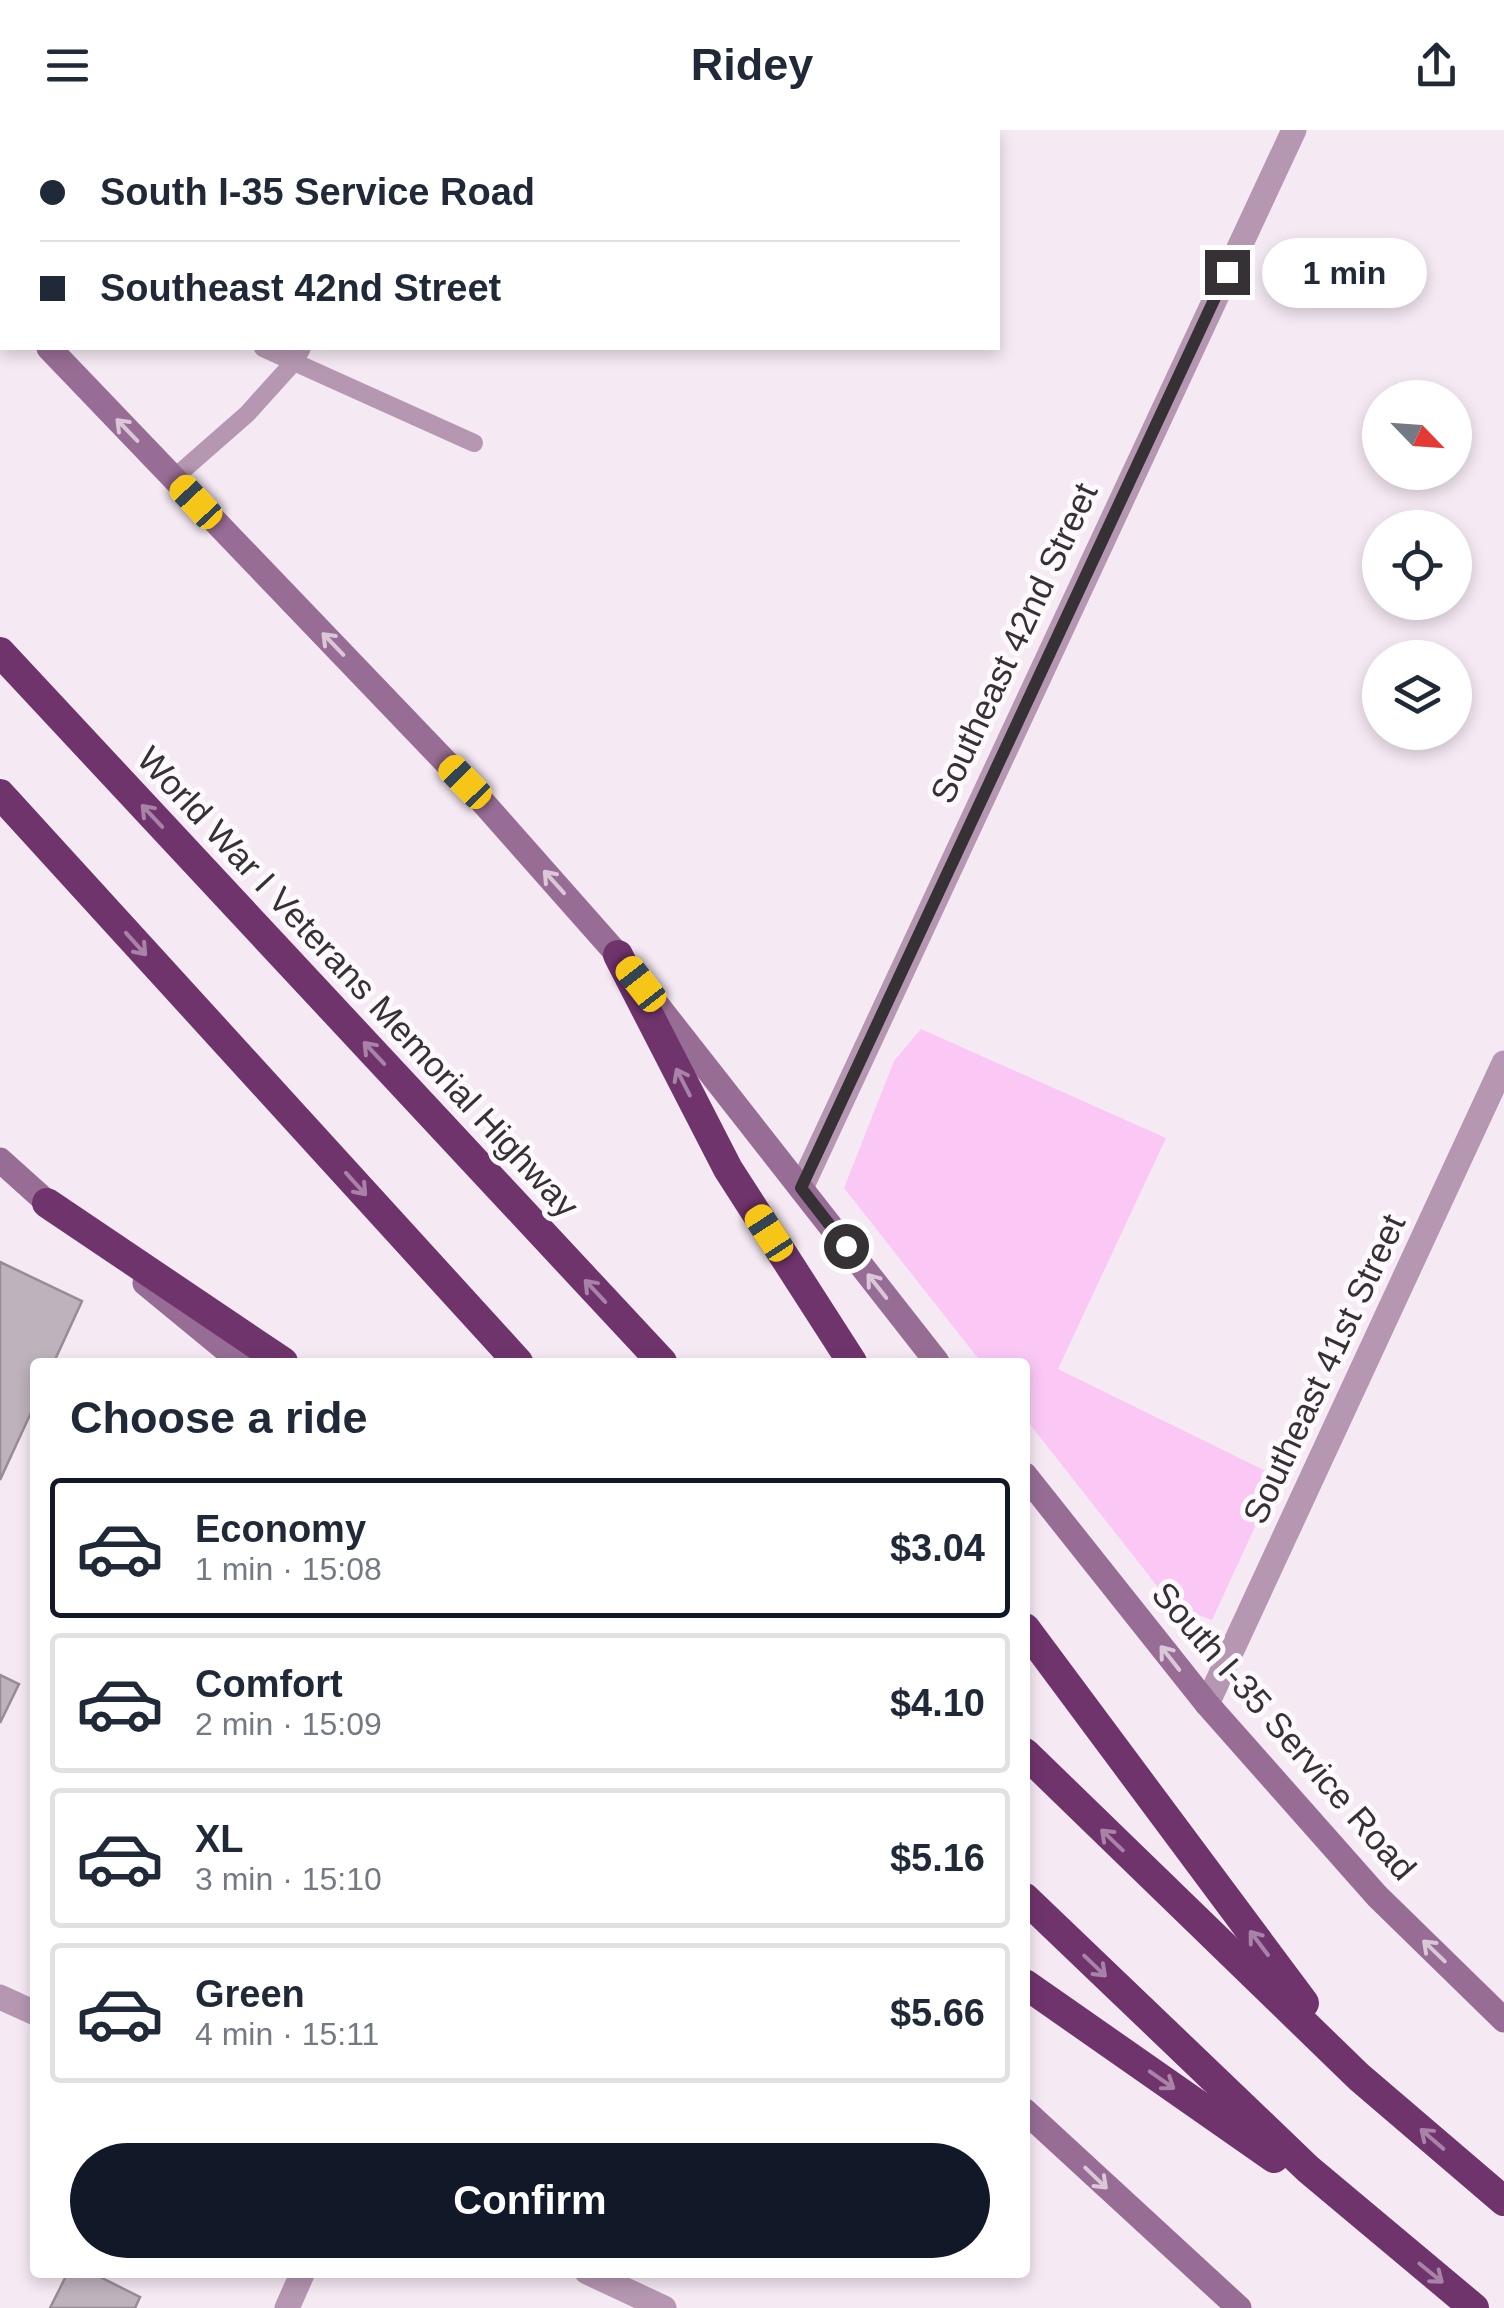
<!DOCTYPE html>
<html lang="en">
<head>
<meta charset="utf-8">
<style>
	body { margin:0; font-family:Helvetica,sans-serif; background:#f6f6f7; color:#1f2937; height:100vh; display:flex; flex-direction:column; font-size:38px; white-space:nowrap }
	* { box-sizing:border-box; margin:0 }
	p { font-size:32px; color:#747a83 }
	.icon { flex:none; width:55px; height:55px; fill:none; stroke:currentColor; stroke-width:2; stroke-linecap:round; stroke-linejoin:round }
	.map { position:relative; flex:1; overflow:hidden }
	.drawer { position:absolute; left:30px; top:1228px; width:1000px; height:920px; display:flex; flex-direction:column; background:#fff; border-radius:10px; box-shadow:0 5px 15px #0003 }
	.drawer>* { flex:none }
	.top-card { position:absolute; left:0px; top:0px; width:1000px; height:220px; box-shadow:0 5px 15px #0003; display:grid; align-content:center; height:220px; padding:0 40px; background:#fff }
	.needle { width:65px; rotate:115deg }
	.tools { position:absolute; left:1362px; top:250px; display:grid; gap:20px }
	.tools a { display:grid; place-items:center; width:110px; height:110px; border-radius:50%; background:#fff; box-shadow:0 5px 15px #0003; font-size:50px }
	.end { position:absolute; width:45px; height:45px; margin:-22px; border:12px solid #353135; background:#fff; box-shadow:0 0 0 5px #fff }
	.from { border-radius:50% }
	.bubble { position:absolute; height:70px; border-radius:35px; background:#fff; box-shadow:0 5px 15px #0003; font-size:32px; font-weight:700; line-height:70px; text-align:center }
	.car { position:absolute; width:30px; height:60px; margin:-30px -15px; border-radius:12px; box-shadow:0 0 8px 2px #0007; background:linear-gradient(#f5c518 24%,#345 0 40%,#f5c518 0 76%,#345 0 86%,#f5c518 0) }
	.top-card b { display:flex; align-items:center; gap:35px; height:95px; font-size:38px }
	.top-card b+b { border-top:2px solid #e0e1e3 }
	.top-card i { width:25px; height:25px; background:#1f2937 }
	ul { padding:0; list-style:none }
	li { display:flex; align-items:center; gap:30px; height:140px; margin:0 20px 15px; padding:0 20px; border:5px solid #e0e1e3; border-radius:10px }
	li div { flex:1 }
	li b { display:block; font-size:38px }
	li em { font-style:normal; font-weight:700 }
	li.active { border-color:#111827 }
	li>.icon { width:90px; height:90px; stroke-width:1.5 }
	h2 { padding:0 40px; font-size:45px; line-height:120px }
	.cta { display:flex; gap:20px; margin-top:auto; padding:20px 40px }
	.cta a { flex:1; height:115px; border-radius:60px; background:#111827; color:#fff; font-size:40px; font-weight:700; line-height:115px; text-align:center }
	header { display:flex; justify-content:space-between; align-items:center; height:130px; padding:0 40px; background:#fff; font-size:45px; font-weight:700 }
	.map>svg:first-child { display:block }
	.green { fill:#fbc8f6 }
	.building { fill:#beb2bc; stroke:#988d96; stroke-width:2.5 }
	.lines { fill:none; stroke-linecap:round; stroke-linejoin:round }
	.service { stroke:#b597b2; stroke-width:18 }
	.minor { stroke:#b597b2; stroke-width:25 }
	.secondary { stroke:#986d95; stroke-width:25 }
	.motorway { stroke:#70346d; stroke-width:30 }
	.oneway { stroke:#dac8d9 }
	.oneway2 { stroke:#a983a7 }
	.route { stroke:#353135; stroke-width:12 }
	.labels { text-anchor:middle; stroke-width:10; stroke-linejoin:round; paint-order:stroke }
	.street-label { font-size:35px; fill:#353135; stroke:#fef9fd }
</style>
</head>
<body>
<header><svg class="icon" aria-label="menu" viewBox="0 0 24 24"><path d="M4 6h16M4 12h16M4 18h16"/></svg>Ridey<svg class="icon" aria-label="share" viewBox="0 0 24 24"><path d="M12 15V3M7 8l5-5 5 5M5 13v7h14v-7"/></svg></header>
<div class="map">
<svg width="1504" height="2178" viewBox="0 0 1504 2178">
	<rect width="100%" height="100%" fill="#f5e9f4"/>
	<!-- green -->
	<path class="green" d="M921 899 1166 1008 1058 1239 1278 1347 1212 1490 1172 1475 1025 1288V1232H981L844 1058 894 931Z"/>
	<!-- building -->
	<g class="building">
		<path d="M258 0H511L517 2H263Z"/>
		<path d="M0 1132 82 1171 54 1232H35V1274L0 1350Z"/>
		<path d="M0 1545 19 1554 0 1593Z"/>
		<path d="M68 2142H90L140 2167 135 2178H50Z"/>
	</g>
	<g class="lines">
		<!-- service -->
		<g class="service">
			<path d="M616 0V2"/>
			<path d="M151 2 152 0"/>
			<path d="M302 218 294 232 474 313"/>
			<path d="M174 348 247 284 294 232 263 218"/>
		</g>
		<!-- minor -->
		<g class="minor">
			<path d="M801 1058 1294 0"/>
			<path d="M1207 1574 1504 933"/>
			<path d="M0 1867 35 1883"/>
			<path d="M587 2142 664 2178"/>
			<path d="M287 2178 303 2142"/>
		</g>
		<!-- secondary -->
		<g class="secondary">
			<path d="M63 2 64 0"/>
			<path d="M0 139 2 133"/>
			<path d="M0 167 2 169"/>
			<path d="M49 218 465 652 618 825 937 1232"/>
			<path d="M0 1030 60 1084"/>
			<path d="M145 1153 241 1232"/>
			<path d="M1025 1345 1207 1574 1377 1766 1504 1890"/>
			<path d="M1025 1981 1239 2178"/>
		</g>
		<!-- motorway -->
		<g class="motorway">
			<path d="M0 522 662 1232"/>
			<path d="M0 664 518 1232"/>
			<path d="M618 825 728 1039 852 1232"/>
			<path d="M47 1073 283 1232"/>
			<path d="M1025 1498 1304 1873"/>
			<path d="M1025 1623 1359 1947 1504 2071"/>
			<path d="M1025 1768 1308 2039 1474 2178"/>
			<path d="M1025 1854 1274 2028"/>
		</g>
	</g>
	<!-- one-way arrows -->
	<defs><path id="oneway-shaft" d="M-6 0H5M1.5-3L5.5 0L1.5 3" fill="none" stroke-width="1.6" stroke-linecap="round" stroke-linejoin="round" transform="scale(2.5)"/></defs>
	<g class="oneway">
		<use href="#oneway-shaft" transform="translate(127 300) rotate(-134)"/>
		<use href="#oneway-shaft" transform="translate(333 514) rotate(-134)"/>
		<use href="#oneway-shaft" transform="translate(554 752) rotate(-132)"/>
		<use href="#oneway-shaft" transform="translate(877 1156) rotate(-128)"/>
		<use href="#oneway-shaft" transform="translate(1170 1528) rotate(-128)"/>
		<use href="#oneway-shaft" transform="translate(1434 1821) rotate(-136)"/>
		<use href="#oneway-shaft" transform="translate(1096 2048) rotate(44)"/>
	</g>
	<g class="oneway2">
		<use href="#oneway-shaft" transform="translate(152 686) rotate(-133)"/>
		<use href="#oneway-shaft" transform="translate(136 814) rotate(48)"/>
		<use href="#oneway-shaft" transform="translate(374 923) rotate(-133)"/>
		<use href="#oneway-shaft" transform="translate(683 952) rotate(-117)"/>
		<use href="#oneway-shaft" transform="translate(356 1054) rotate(48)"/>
		<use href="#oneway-shaft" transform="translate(595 1161) rotate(-133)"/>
		<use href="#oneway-shaft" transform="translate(1112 1710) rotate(-136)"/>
		<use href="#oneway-shaft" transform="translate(1259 1813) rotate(-127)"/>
		<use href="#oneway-shaft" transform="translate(1095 1836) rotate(44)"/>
		<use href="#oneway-shaft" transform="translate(1162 1950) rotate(35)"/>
		<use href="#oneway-shaft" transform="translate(1432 2009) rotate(-139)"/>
		<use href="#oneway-shaft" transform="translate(1431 2143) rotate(39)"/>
	</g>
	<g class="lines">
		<!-- route -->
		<path class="route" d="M846 1116 801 1058 1227 142"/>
	</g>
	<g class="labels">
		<!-- street labels -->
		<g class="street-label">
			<text transform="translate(1014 513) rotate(-65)" y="12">Southeast 42nd Street</text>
			<text transform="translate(358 852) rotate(47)" y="12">World War I Veterans Memorial Highway</text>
			<text transform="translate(1324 1239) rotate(-65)" y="12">Southeast 41st Street</text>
			<text transform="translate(1284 1601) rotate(49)" y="12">South I-35 Service Road</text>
		</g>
	</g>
</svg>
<div class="tools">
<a><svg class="needle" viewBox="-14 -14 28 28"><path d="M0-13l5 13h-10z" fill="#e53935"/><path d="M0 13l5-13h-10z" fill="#747a83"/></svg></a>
<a><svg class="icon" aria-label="locate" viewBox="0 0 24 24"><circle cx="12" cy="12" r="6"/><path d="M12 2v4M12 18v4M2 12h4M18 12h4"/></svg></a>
<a><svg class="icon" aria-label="layers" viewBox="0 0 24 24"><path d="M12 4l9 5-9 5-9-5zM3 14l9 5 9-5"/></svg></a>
</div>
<i class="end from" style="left:846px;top:1116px"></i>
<i class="end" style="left:1227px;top:142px"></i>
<div class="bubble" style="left:1262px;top:108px;width:165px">1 min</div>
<i class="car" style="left:196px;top:372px;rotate:317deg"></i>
<i class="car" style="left:465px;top:652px;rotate:316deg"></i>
<i class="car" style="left:641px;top:854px;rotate:322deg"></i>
<i class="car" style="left:769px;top:1103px;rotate:327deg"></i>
<div class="top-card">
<b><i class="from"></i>South I-35 Service Road</b>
<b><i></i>Southeast 42nd Street</b>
</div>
<section class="drawer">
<h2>Choose a ride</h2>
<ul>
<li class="active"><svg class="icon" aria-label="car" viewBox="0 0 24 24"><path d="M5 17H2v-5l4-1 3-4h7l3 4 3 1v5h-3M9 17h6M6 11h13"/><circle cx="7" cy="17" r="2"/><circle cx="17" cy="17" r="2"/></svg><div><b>Economy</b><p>1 min · 15:08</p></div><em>$3.04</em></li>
<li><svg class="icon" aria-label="car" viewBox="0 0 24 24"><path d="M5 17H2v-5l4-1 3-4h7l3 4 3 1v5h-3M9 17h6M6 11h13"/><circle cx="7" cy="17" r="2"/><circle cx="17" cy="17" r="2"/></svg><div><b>Comfort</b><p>2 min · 15:09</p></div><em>$4.10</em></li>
<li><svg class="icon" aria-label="car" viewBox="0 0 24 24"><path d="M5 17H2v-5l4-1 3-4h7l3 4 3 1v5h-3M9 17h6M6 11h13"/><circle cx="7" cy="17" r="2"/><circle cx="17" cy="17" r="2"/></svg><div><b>XL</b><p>3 min · 15:10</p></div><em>$5.16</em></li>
<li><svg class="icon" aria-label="car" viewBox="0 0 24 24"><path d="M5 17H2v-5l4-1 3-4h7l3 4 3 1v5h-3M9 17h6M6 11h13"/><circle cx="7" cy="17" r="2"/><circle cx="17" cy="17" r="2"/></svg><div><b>Green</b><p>4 min · 15:11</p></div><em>$5.66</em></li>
</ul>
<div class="cta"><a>Confirm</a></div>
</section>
</div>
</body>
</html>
